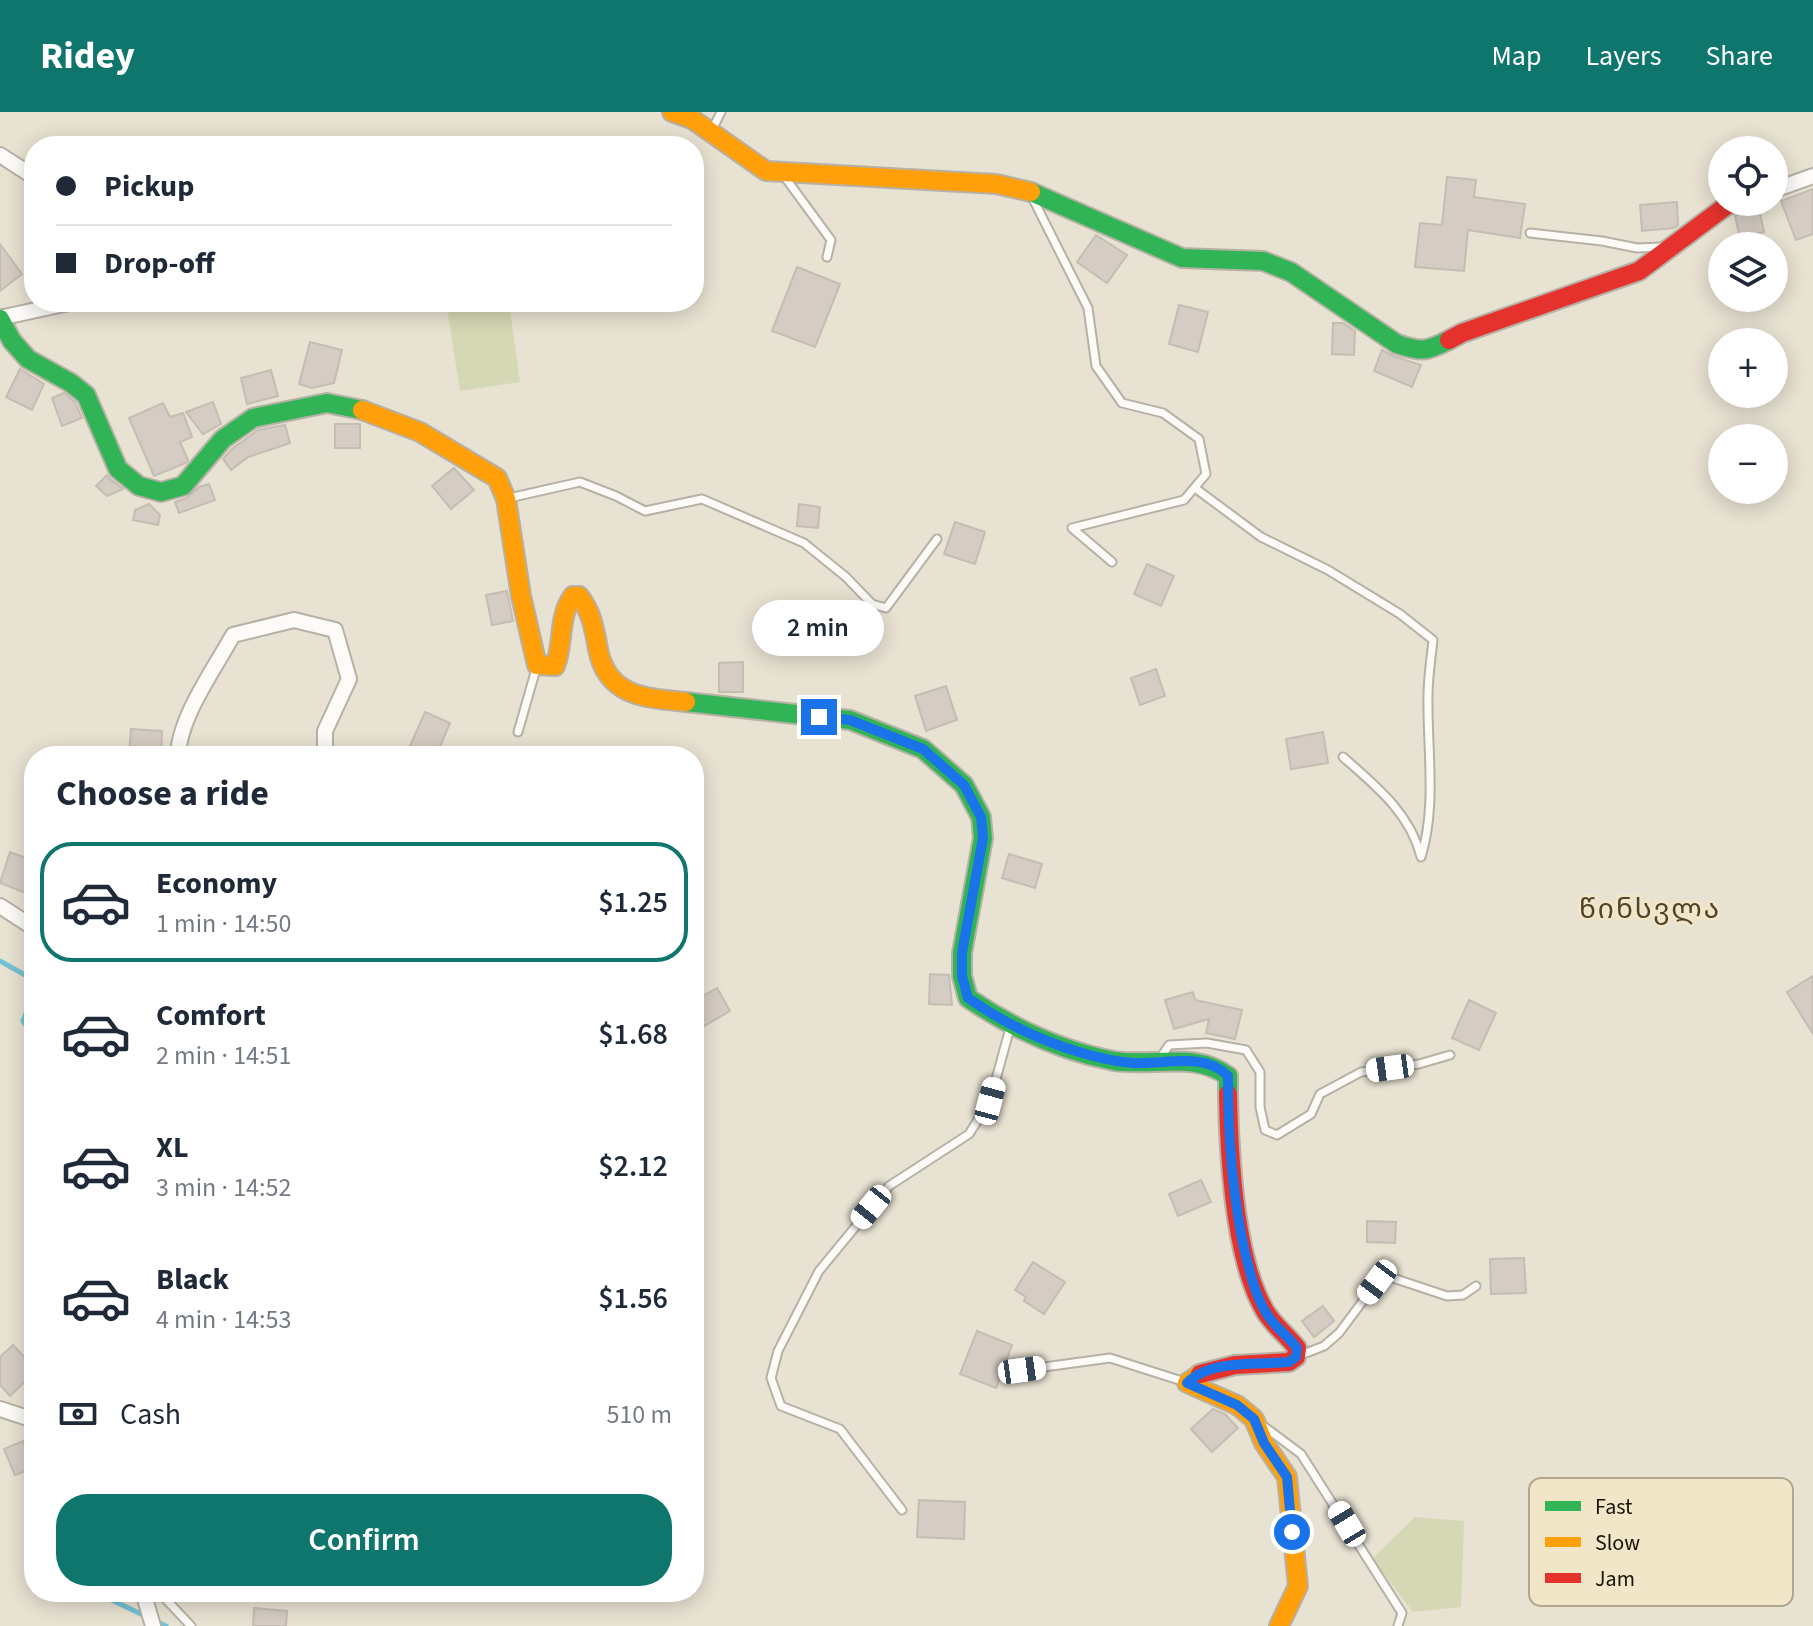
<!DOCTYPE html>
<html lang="en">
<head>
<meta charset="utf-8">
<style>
	body { margin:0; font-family:"Source Sans 3","Noto Sans Georgian",sans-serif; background:#f6f6f7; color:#1f2937; height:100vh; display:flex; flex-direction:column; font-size:30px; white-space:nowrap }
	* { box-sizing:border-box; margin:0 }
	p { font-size:26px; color:#747a83 }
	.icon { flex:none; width:44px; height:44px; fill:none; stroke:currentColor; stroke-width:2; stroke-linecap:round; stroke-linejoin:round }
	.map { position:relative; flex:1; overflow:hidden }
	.sheet { position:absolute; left:24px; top:634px; width:680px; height:856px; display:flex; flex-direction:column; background:#fff; border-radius:32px; box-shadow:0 4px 20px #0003 }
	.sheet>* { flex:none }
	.hud { position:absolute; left:24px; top:24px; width:680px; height:176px; border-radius:32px; box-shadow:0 4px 20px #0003; display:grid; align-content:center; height:176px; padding:0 32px; background:#fff }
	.tools { position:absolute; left:1708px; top:24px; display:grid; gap:16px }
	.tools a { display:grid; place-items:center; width:80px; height:80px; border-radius:50%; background:#fff; box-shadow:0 4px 20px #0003; font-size:40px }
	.end { position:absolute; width:36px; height:36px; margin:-18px; border:10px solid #1a73e8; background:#fff; box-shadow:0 0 0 4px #fff }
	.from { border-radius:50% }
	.bubble { position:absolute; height:56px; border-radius:28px; background:#fff; box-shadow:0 4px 20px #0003; font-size:26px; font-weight:600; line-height:56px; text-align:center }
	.car { position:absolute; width:24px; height:48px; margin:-24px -12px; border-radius:10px; box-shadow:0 0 6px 2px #0007; background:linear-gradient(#fff 24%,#345 0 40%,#fff 0 76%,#345 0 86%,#fff 0) }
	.hud b { display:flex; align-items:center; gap:28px; height:76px; font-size:30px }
	.hud b+b { border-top:2px solid #e0e1e3 }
	.hud i { width:20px; height:20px; background:#1f2937 }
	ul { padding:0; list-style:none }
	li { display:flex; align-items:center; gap:24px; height:120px; margin:0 16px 12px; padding:0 16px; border:4px solid transparent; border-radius:32px }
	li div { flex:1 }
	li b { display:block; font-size:30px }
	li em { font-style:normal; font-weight:600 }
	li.on { border-color:#0f766e }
	li>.icon { width:72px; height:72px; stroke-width:1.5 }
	h2 { padding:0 32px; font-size:36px; line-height:96px }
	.pay { display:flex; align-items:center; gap:20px; height:88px; padding:0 32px; font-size:30px }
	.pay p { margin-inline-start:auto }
	.action { display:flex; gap:16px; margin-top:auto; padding:16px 32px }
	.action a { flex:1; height:92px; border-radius:32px; background:#0f766e; color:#fff; font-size:32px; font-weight:600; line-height:92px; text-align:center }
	header { display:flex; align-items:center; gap:48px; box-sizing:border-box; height:112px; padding:0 40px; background:#0f766e; color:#fff }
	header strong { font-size:38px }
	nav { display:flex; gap:44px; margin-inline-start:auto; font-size:28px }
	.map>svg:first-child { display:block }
	.green { fill:#d5d8b4 }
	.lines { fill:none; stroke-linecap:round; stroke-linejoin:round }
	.stream { stroke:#74c2d3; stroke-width:5 }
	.building { fill:#d5ccc3; stroke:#c5bcb3; stroke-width:2 }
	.lane-casing { stroke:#b6b1a5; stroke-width:11 }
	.street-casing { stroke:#b6b1a5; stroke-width:18 }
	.fast-casing { stroke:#b6b1a5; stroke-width:22 }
	.slow-casing { stroke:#b6b1a5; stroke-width:22 }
	.jam-casing { stroke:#b6b1a5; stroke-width:22 }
	.lane { stroke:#fcfbf8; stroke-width:7 }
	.street { stroke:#fcfbf8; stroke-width:14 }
	.fast { stroke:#30b455; stroke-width:18 }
	.slow { stroke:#ff9f0a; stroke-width:18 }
	.jam { stroke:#e5322d; stroke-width:18 }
	.route { stroke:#1a73e8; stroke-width:10 }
	.labels { text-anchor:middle; stroke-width:6; stroke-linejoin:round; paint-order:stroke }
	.quarter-label { font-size:28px; letter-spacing:2px; fill:#4f442b; stroke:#f2e6c8 }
	.key { fill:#f2e6c8; stroke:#b1a78f; stroke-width:2 }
	.key-label { font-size:22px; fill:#181409 }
</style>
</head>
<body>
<header>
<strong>Ridey</strong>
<nav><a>Map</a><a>Layers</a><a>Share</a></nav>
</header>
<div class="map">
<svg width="1813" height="1514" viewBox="0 0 1813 1514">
	<rect width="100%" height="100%" fill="#e8e2d2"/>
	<!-- green -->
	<g class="green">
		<path d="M446 190H509L520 270 460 279Z"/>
		<path d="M1415 1405 1464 1409 1461 1495 1413 1500 1372 1447Z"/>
	</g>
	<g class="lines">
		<!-- stream -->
		<g class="stream">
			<path d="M0 849 32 867 30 891 23 909 34 926"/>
			<path d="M95 1480 166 1514"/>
		</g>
	</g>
	<!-- building -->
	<g class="building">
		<path d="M1447 65 1476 68 1474 85 1525 92 1520 126 1468 118 1464 159 1415 155 1420 111 1442 113Z"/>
		<path d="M1813 77V122L1796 128 1781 89Z"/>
		<path d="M1677 90 1678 113 1674 116 1642 119 1640 93Z"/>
		<path d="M1758 92 1764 120 1740 126 1735 104 1746 99 1749 95Z"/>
		<path d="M1096 123 1127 143 1107 171 1077 150Z"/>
		<path d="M0 132 22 162 0 179Z"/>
		<path d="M797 155 840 172 815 235 772 219Z"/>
		<path d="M1179 193 1208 200 1198 240 1169 232Z"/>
		<path d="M1333 211H1343L1355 219 1354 243 1332 242Z"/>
		<path d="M310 230 342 238 334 271 312 276 299 272Z"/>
		<path d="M1382 238 1393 244 1421 253 1412 275 1374 259Z"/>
		<path d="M20 257 44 272 32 298 6 285Z"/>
		<path d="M271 258 278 284 247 292 241 266Z"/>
		<path d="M64 281 75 290 82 306 62 314 52 286Z"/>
		<path d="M213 290 221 312 203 322 186 300Z"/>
		<path d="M163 291 170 305 183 301 192 325 180 330 188 348 186 351 154 364 129 306Z"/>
		<rect x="335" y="312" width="25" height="24"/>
		<path d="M285 313 290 331 248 345 231 358 223 347 232 337 258 318Z"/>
		<path d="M454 356 474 378 451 397 432 374Z"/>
		<path d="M107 363 110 367 123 377 107 384 96 374Z"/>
		<path d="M209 372 215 388 179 401 175 390 187 386 199 375Z"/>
		<path d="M149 392 160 403 158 413 133 408 135 398Z"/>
		<path d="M799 392 820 395 818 416 797 414Z"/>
		<path d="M955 410 985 420 975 452 944 442Z"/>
		<path d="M1147 452 1174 464 1161 494 1134 482Z"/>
		<path d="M507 479 513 509 492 513 486 483Z"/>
		<path d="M743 550V580H719V551Z"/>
		<path d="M1156 557 1165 584 1140 593 1131 566Z"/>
		<path d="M946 574 957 608 926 619 915 584Z"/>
		<path d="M425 600 450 611 436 644 410 634Z"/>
		<path d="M131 617 162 619 161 644H129Z"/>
		<path d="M1323 620 1328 651 1291 657 1286 627Z"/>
		<path d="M10 740 34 749V784L0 771Z"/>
		<path d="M1009 742 1042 752 1035 776 1002 766Z"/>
		<path d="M930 862 949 863 952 893 929 892Z"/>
		<path d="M1813 864V922L1787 880Z"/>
		<path d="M717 876 730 899 694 920V889Z"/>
		<path d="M1193 880 1195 888 1242 898 1235 927 1206 921 1209 907 1174 917 1165 888Z"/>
		<path d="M1469 888 1496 901 1479 938 1452 926Z"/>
		<path d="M1201 1068 1211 1090 1178 1104 1169 1082Z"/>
		<path d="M1367 1109 1396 1110 1395 1131 1367 1130Z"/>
		<path d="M1524 1146 1526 1181 1491 1182 1490 1147Z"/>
		<path d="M1033 1150 1065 1170 1044 1202 1024 1189 1026 1185 1015 1178Z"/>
		<path d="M1323 1194 1334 1209 1314 1225 1302 1209Z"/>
		<path d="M977 1219 1012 1233 996 1276 960 1262Z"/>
		<path d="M13 1233 34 1255V1261L10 1284 0 1273V1245Z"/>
		<path d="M1213 1297 1225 1302 1238 1316 1212 1340 1191 1317Z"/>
		<path d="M23 1329 34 1356 15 1363 4 1337Z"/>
		<path d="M919 1388 965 1390 964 1427 917 1425Z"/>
		<path d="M254 1496 287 1499 286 1514H253Z"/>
	</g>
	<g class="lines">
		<!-- lane casing -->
		<g class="lane-casing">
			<g id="lane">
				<path d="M712 18 721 0"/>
				<path d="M784 64 831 128 827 145"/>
				<path d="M1032 85 1088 196 1096 254 1122 291 1163 301 1199 327 1206 362 1184 388 1072 416 1112 450"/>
				<path d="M1530 121 1602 129 1637 136 1661 135"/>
				<path d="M1195 376 1261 425 1328 458 1400 502 1433 528C1431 547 1428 566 1428 584 1427 637 1437 694 1421 745 1410 701 1376 674 1343 645"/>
				<path d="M509 386 580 370 616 384 645 399 702 387 804 431 846 465 872 492 886 496 937 427"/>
				<path d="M518 620 536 557"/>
				<path d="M1161 945 1169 933 1207 931 1246 938 1260 960V995L1265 1018 1277 1023 1311 1002 1320 982 1361 960 1419 952 1450 943"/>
				<path d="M1298 1244 1324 1234 1339 1221 1377 1170 1390 1165 1447 1184 1463 1183 1476 1174"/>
				<path d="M1022 1258 1110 1246 1185 1270"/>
				<path d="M1262 1313 1301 1342 1402 1501 1398 1514"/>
				<path d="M902 1398 840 1317 781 1294 771 1266 778 1239 819 1159 889 1074 969 1022 990 989 1010 916"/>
				<path d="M159 1480 191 1514"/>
			</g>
		</g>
		<!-- street casing -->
		<g class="street-casing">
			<g id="street">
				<path d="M0 43 34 65"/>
				<path d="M1774 78 1813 64"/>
				<path d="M0 206 73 190"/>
				<path d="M178 644C179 605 215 556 233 523L294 508 335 518 349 567 325 619V644"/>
				<path d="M0 794 34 816"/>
				<path d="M0 1297 34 1308"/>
				<path d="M143 1480 153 1514"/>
			</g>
		</g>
		<!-- fast casing -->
		<g class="fast-casing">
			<g id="fast">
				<path d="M1031 80 1182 146 1263 149 1291 160 1397 232C1421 240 1426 240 1449 228"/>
				<path d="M0 207 12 229 28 247 71 271 86 283 118 357 139 374 161 380 183 374 223 327 253 306 327 291 362 298"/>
				<path d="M686 590 850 608 923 637 964 673 981 705 983 726 962 841V864L968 886C1012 916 1062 939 1114 949 1153 955 1194 939 1228 964V982"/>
			</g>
		</g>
		<!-- slow casing -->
		<g class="slow-casing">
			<g id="slow">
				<path d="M672 0 692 7 766 59 996 72 1031 80"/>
				<path d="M362 298 420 320 497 366 506 387 521 484 537 553 555 554C564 532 558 504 573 484H579C592 501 594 516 598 537 607 585 646 586 686 590"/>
				<path d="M1200 1262 1187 1271 1237 1293 1254 1307 1264 1331 1287 1365 1298 1474 1279 1514"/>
			</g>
		</g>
		<!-- jam casing -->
		<g class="jam-casing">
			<g id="jam">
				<path d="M1449 228 1462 221 1639 159 1726 94 1737 90"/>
				<path d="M1200 1262 1235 1253 1289 1250 1296 1245 1297 1236C1287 1223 1273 1213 1265 1199 1234 1146 1229 1044 1228 982"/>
			</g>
		</g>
		<!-- lane -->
		<use href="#lane" class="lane"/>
		<!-- street -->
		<use href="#street" class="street"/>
		<!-- fast -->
		<use href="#fast" class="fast"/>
		<!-- slow -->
		<use href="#slow" class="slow"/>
		<!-- jam -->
		<use href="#jam" class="jam"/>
	</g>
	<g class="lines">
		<!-- route -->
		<path class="route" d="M819 605 850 608 923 637 964 673 981 705 983 726 962 841V864L968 886C1002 910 1039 928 1079 940 1096 945 1116 950 1133 951 1165 953 1203 939 1228 964 1228 1024 1232 1083 1245 1141 1250 1160 1255 1182 1265 1199 1273 1214 1287 1223 1297 1236L1296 1245 1289 1250C1258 1253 1211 1247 1187 1271L1237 1293 1254 1307 1264 1331 1287 1365 1292 1420"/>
	</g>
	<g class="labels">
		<!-- quarter labels -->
		<g class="quarter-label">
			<text x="1650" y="806">წინსვლა</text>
		</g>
	</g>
	<!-- legend -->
	<rect x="1529" y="1366" width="264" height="128" rx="12" class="key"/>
	<rect x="1545" y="1389" width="36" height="10" fill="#30b455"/>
	<rect x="1545" y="1425" width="36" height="10" fill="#ff9f0a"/>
	<rect x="1545" y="1461" width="36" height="10" fill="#e5322d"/>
	<g class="key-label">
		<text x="1595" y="1402">Fast</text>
		<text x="1595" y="1438">Slow</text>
		<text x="1595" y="1474">Jam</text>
	</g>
</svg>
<div class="tools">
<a><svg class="icon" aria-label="locate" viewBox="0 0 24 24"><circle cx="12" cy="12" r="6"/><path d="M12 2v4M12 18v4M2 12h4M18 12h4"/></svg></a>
<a><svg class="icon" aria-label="layers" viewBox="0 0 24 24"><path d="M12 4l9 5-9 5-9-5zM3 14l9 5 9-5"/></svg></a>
<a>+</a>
<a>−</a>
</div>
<i class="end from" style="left:1292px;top:1420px"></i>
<i class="end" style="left:819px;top:605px"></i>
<div class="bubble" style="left:752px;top:488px;width:132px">2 min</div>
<i class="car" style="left:1390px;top:956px;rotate:262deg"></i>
<i class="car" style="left:990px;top:989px;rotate:15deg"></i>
<i class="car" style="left:871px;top:1095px;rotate:219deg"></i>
<i class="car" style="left:1377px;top:1170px;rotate:217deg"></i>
<i class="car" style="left:1022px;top:1258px;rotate:82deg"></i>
<i class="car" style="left:1347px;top:1412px;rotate:329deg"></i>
<div class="hud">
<b><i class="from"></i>Pickup</b>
<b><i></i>Drop-off</b>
</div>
<section class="sheet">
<h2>Choose a ride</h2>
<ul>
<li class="on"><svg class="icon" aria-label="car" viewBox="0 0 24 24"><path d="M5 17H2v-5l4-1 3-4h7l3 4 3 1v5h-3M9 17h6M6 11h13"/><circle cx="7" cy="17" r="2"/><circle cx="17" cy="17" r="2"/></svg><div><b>Economy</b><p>1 min · 14:50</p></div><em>$1.25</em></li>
<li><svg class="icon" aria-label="car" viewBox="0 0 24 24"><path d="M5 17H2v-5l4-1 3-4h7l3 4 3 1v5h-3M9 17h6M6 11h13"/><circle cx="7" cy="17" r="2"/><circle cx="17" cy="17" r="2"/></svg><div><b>Comfort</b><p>2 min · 14:51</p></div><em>$1.68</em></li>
<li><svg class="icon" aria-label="car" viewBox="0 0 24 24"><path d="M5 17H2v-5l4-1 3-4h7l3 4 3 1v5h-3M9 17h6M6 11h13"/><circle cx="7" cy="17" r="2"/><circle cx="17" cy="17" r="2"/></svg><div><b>XL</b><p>3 min · 14:52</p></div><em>$2.12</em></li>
<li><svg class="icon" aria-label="car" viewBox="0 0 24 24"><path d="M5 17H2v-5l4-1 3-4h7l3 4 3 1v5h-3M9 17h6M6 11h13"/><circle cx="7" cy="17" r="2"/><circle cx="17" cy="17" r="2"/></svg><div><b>Black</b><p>4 min · 14:53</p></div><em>$1.56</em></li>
</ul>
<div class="pay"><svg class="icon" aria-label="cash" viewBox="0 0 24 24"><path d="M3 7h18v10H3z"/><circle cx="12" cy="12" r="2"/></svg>Cash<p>510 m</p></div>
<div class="action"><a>Confirm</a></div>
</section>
</div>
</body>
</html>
